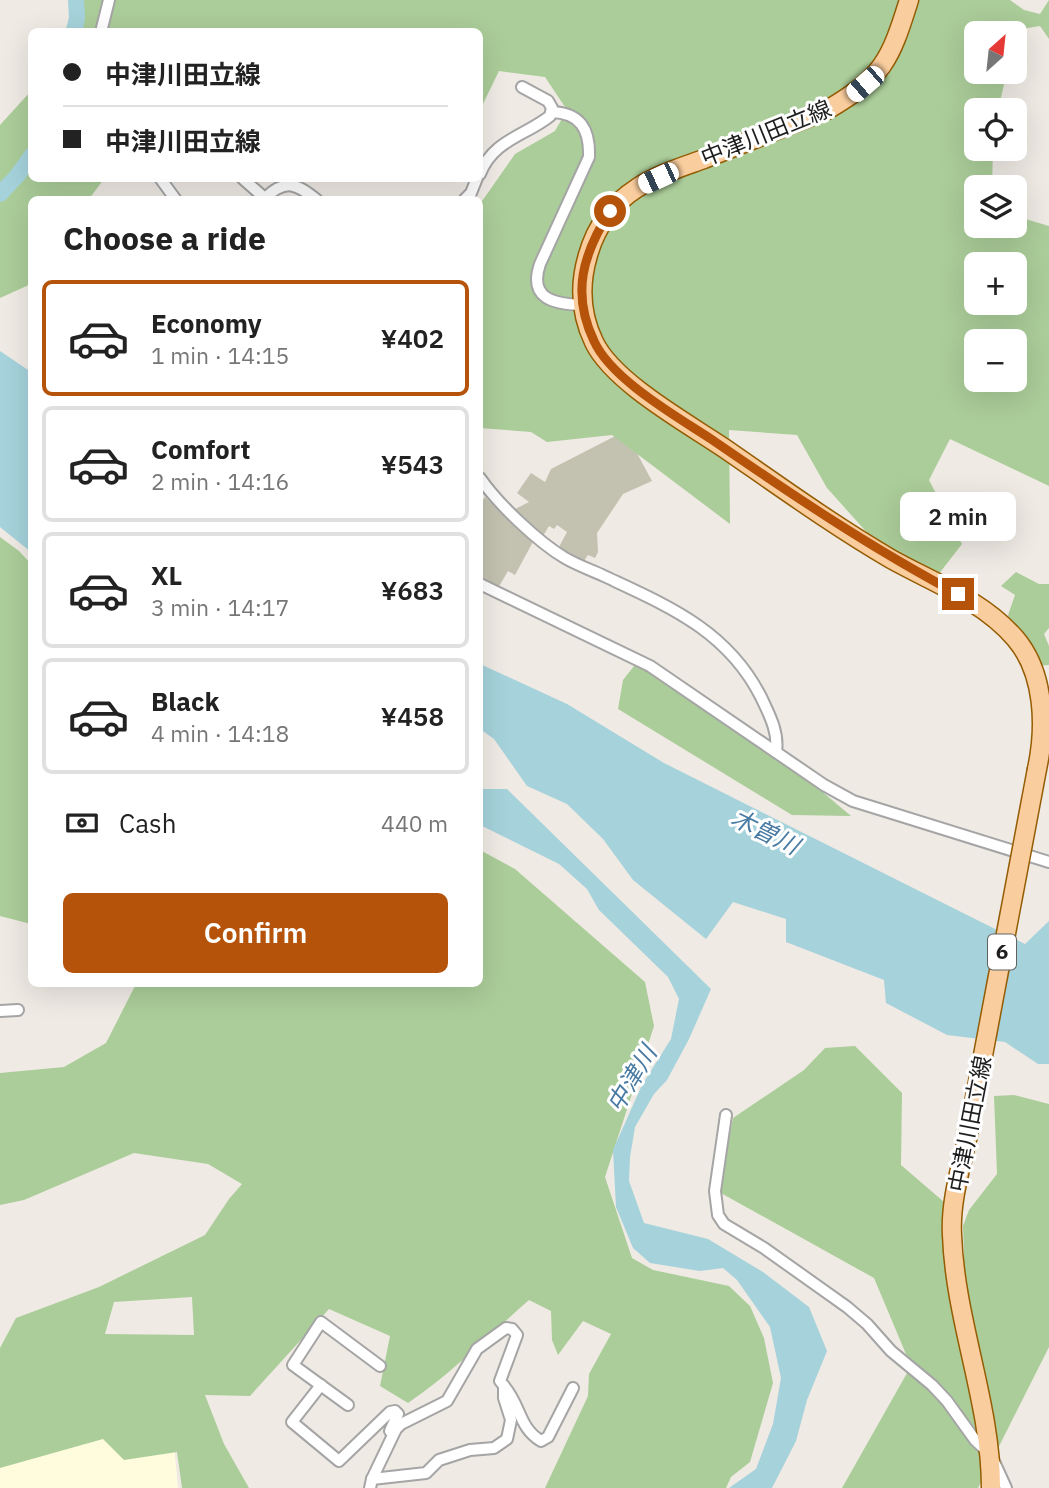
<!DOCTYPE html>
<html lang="en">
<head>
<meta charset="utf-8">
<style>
	body { margin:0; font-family:"IBM Plex Sans","Noto Sans JP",sans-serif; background:#f2f2f2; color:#222; height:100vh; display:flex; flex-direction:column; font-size:26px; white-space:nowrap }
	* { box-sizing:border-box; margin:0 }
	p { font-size:23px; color:#767676 }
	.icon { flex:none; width:38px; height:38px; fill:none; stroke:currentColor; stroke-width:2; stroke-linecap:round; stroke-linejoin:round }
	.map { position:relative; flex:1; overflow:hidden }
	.sheet { position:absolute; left:28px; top:196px; width:455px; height:791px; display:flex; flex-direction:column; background:#fff; border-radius:10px; box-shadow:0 7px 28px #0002 }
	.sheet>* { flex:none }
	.banner { position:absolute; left:28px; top:28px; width:455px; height:154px; border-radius:10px; box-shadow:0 7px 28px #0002; display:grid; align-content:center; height:154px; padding:0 35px; background:#fff }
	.needle { width:46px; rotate:27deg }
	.buttons { position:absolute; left:964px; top:21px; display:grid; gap:14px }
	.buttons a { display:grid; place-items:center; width:63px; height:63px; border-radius:10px; background:#fff; box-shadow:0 7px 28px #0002; font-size:35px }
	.end { position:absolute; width:32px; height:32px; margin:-16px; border:9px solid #b45309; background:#fff; box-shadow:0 0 0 4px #fff }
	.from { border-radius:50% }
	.bubble { position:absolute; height:49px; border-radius:10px; background:#fff; box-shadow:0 7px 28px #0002; font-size:23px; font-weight:600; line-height:49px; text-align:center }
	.car { position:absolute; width:21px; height:42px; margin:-21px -10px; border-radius:9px; box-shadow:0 0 5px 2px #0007; background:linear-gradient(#fff 24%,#345 0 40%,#fff 0 76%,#345 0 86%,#fff 0) }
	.banner b { display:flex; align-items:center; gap:24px; height:66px; font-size:26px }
	.banner b+b { border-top:2px solid #e0e0e0 }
	.banner i { width:18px; height:18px; background:#222 }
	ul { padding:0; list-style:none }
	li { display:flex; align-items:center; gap:21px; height:116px; margin:0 14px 10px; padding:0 21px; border:4px solid #e0e0e0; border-radius:10px }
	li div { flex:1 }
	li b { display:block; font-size:26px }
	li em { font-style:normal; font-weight:600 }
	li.active { border-color:#b45309 }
	li>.icon { width:63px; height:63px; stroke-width:1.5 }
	h2 { padding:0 35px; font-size:32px; line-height:84px }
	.pay { display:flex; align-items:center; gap:18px; height:77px; padding:0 35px; font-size:26px }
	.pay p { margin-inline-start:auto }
	.cta { display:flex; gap:14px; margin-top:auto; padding:14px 35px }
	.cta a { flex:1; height:80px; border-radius:10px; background:#b45309; color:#fff; font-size:28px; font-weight:600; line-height:80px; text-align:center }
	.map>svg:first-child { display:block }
	.education { fill:#fefcdd }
	.construction { fill:#c3c2b0 }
	.forest { fill:#abcd99; fill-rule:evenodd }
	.water { fill:#a5d2db }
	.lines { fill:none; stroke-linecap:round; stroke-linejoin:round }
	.river { stroke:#a5d2db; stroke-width:16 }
	.minor-casing { stroke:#a5a5a5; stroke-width:14 }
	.primary-casing { stroke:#945c03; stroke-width:21 }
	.minor { stroke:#fff; stroke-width:10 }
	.primary { stroke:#facd9e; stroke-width:18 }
	.primary-bridge-casing { stroke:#945c03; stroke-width:21; stroke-linecap:butt }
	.primary-bridge { stroke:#facd9e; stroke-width:18 }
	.route { stroke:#b45309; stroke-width:9 }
	.labels { text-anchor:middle; stroke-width:6; stroke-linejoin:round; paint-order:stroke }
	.shield { fill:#fff; stroke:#626262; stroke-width:2 }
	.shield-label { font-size:21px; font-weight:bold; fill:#1e1e1e }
	.street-label { font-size:23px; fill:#1e1e1e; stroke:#fff }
	.water-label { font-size:24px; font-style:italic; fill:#497ba3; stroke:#fff }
</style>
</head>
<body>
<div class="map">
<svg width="1049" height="1488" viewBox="0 0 1049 1488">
	<rect width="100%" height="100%" fill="#efeae4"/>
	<!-- education -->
	<path class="education" d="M103 1434 174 1445 178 1488H0V1457Z"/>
	<!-- construction -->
	<g class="construction">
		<path d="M625 431 652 481 623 494 597 533 598 552 595 558 588 555 584 561 559 547 567 532 557 525 554 529 549 526 543 536 513 510 529 502 517 493 531 473 545 482 551 469Z"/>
		<path d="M485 497 508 520 534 540 515 575 508 571 498 588 480 578V504Z"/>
	</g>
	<!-- forest -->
	<g class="forest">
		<path d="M75 0H1010L1024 10 1040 14 1049 0V39L1040 26 1016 30 1015 35 976 33V72H1007L998 110H976V149H993L992 187H976V226H1015V216L1049 226V486L950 439 929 480 962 544 938 575 871 537 827 488 797 435 729 430 730 524 612 435 547 442 531 432 480 428V204L515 154 555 131 567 110 545 77 499 71 480 110V32H65ZM976 264H1015V303H976ZM976 341H1015V380H976Z"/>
		<path d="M31 91 32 178 104 179 89 199 32 200 31 284 0 298V125Z"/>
		<path d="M0 537 19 551 31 564V924L0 916Z"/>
		<path d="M1016 572 1039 584H1049V628L1044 634 1049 646V665L1035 666 1008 615 1015 595 1001 586Z"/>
		<path d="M638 661 736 719 851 816 792 815 618 709 623 680Z"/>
		<path d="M480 850 515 869 645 982 654 1026 605 1177 632 1258 653 1270 729 1286 750 1306 764 1338 773 1383 750 1462 731 1477 726 1488H545L588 1396 589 1374 611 1334 583 1321 558 1355 552 1340 551 1311 529 1300C489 1335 452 1373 408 1403L380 1386 390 1336 329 1309 250 1396 205 1395 224 1444 249 1488H182L177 1452 124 1460 103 1439 0 1468V1348L16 1318 99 1287 205 1235 229 1199 242 1184 208 1164 134 1153 24 1200 0 1205V1073L64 1067 106 1043 136 984H480ZM192 1297 194 1335 105 1334 114 1302Z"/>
		<path d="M855 1046 902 1093 901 1165 944 1202 945 1256 964 1255 963 1226 969 1210 997 1174 994 1096 1014 1095 1049 1104V1347L978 1488H842L911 1366 874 1278 719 1192 733 1118 804 1070 825 1048Z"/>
	</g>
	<!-- water -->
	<g class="water">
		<path d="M0 351 31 372V552L0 527Z"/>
		<path d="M480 664 567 704 664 763 1025 944 1049 921V1064H1038L1005 1042 947 1035 886 1003 884 980 786 942V919L733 902 706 939 633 880 603 839 567 804 527 786 494 739 480 729Z"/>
		<path d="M480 789H507L711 989 689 1039 667 1080 654 1094 635 1127 630 1157 629 1181 644 1223 708 1239 763 1272 809 1307 827 1351 807 1400 796 1441 772 1488H729L756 1469 773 1424 781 1378 770 1327 737 1280 723 1268 700 1271 650 1263 633 1248 616 1207 613 1150 642 1085 671 1039 679 999 668 977 599 910 587 889 559 864 480 825Z"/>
	</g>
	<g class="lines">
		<!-- river -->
		<g class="river">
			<path d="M74 32 77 18 76 0"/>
			<path d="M0 194 17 176 32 155"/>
		</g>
		<!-- minor casing -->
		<g class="minor-casing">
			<g id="minor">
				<path d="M101 32 109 0"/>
				<path d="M552 112C580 113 590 129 589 157L540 264C528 299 554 304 582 305"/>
				<path d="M480 174C493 140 525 136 550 116L552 108 548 101 522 87"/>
				<path d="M160 178 176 200"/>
				<path d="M242 178 267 200"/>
				<path d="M265 198C286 178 297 184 317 200"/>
				<path d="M464 200 471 193 477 178"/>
				<path d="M480 478C498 504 538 542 565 558 577 565 591 570 604 576 668 606 727 630 761 697 769 714 779 732 776 752"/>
				<path d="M480 584 650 666 824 785 853 801 1049 862"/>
				<path d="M0 1011 18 1010"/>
				<path d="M726 1115 715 1191 718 1215 724 1224 764 1248 847 1307 867 1324 891 1351 932 1385 947 1401 975 1440 991 1455 1006 1488"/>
				<path d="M321 1385 292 1422 339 1461 390 1412 395 1411 398 1414 390 1431"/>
				<path d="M348 1405 293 1365 321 1322 380 1366"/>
				<path d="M372 1479 396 1429 401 1424 447 1401 477 1349 506 1328 512 1329 517 1335 500 1381 504 1386"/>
				<path d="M370 1488 372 1479 426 1473 439 1460 470 1450 494 1448 507 1439 511 1420 504 1398V1386C521 1406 519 1428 541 1441L548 1437 573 1388"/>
			</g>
		</g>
		<!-- primary casing -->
		<g class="primary-casing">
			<g id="primary">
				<path d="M909 0C890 61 883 77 827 110 786 126 745 143 704 159 682 167 656 175 637 188 612 204 596 227 588 255 579 285 580 313 594 342 613 382 687 423 724 448 779 486 833 525 891 559 934 583 982 600 1015 638 1045 673 1046 727 1037 769"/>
				<path d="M968 1135C961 1167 950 1202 952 1235 955 1321 991 1403 991 1488"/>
			</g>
		</g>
		<!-- minor -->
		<use href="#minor" class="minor"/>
		<!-- primary -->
		<use href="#primary" class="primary"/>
		<!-- primary-bridge casing -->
		<g class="primary-bridge-casing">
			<path id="primary-bridge" d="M968 1135 1037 769"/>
		</g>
		<!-- primary-bridge -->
		<use href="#primary-bridge" class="primary-bridge"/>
	</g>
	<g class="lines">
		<!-- route -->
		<path class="route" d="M610 211C583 254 571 293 594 341 611 379 676 416 711 439 791 494 871 548 958 594"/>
	</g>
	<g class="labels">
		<!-- shield labels -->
		<rect class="shield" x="988" y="934.5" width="28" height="35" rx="5"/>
		<g class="shield-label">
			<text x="1002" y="959">6</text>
		</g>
		<!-- street labels -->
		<g class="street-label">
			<text transform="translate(766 133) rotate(-22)" y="8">中津川田立線</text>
			<text transform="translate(970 1124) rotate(-79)" y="8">中津川田立線</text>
		</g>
		<!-- water labels -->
		<g class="water-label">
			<text transform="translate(765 832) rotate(26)" y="8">木曽川</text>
			<text transform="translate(632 1079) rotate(-59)" y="8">中津川</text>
		</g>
	</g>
</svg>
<div class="buttons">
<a><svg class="needle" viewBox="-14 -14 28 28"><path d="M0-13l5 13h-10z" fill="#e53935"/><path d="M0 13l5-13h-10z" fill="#767676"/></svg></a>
<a><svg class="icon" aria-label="locate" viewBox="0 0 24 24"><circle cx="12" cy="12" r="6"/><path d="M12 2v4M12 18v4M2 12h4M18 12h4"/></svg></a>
<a><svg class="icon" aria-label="layers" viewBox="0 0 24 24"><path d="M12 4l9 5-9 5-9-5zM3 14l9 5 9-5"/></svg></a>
<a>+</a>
<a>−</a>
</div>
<i class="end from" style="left:610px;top:211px"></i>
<i class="end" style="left:958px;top:594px"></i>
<div class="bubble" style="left:900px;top:492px;width:116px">2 min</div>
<i class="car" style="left:865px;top:84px;rotate:229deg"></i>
<i class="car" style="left:658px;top:178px;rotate:245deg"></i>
<div class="banner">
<b><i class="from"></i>中津川田立線</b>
<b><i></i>中津川田立線</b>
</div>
<section class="sheet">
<h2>Choose a ride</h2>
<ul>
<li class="active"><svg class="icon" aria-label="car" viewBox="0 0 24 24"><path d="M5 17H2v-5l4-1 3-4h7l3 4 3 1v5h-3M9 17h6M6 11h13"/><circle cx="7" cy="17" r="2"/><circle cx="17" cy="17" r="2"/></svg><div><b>Economy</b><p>1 min · 14:15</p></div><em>¥402</em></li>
<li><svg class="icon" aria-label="car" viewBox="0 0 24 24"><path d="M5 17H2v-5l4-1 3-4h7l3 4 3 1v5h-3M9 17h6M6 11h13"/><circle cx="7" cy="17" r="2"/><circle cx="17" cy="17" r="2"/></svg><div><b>Comfort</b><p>2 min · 14:16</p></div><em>¥543</em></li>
<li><svg class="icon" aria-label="car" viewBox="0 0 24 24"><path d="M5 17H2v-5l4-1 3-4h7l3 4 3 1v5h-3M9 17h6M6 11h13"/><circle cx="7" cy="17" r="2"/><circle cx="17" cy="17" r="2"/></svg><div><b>XL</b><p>3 min · 14:17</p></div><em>¥683</em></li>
<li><svg class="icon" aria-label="car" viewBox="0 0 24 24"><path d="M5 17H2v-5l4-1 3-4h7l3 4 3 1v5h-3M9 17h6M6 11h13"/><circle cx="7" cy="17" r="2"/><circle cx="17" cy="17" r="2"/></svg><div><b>Black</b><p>4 min · 14:18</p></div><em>¥458</em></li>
</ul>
<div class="pay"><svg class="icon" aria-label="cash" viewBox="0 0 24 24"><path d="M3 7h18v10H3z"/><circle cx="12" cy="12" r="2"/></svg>Cash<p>440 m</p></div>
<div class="cta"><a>Confirm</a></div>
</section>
</div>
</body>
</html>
